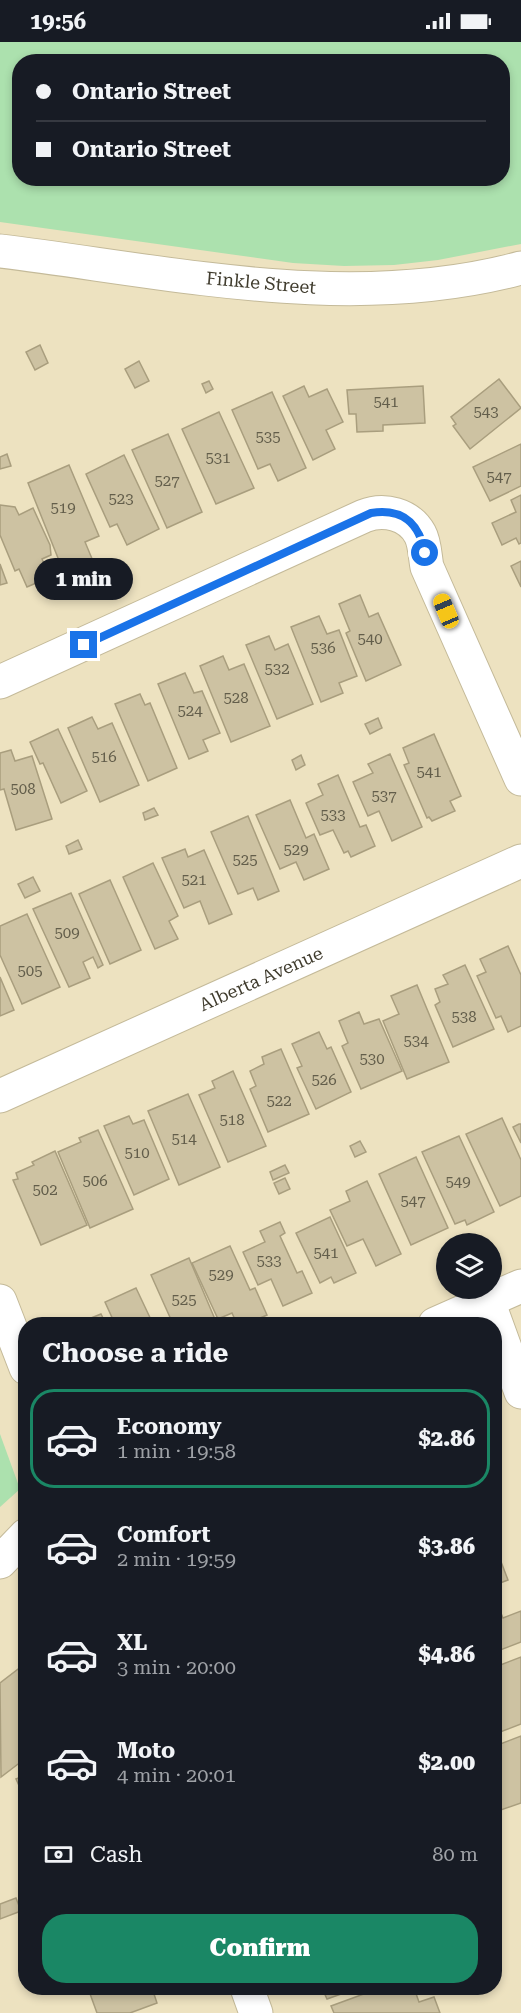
<!DOCTYPE html>
<html lang="en">
<head>
<meta charset="utf-8">
<style>
	body { margin:0; font-family:"Roboto Serif",serif; background:#20242c; color:#f1f3f6; height:100vh; display:flex; flex-direction:column; font-size:22px; white-space:nowrap }
	* { box-sizing:border-box; margin:0 }
	p { font-size:20px; color:#9ea1a6 }
	.icon { flex:none; width:33px; height:33px; fill:none; stroke:currentColor; stroke-width:2; stroke-linecap:round; stroke-linejoin:round }
	.map { position:relative; flex:1; overflow:hidden }
	.sheet { position:absolute; left:18px; top:1275px; width:484px; height:678px; display:flex; flex-direction:column; background:#171b24; border-radius:24px; box-shadow:0 3px 9px #0003 }
	.sheet>* { flex:none }
	.top-card { position:absolute; left:12px; top:12px; width:498px; height:132px; border-radius:24px; box-shadow:0 3px 9px #0003; display:grid; align-content:center; height:132px; padding:0 24px; background:#171b24 }
	.buttons { position:absolute; left:436px; top:1191px; display:grid; gap:12px }
	.buttons a { display:grid; place-items:center; width:66px; height:66px; border-radius:50%; background:#171b24; box-shadow:0 3px 9px #0003; font-size:30px }
	.end { position:absolute; width:27px; height:27px; margin:-14px; border:8px solid #1a73e8; background:#fff; box-shadow:0 0 0 3px #fff }
	.from { border-radius:50% }
	.bubble { position:absolute; height:42px; border-radius:21px; background:#171b24; box-shadow:0 3px 9px #0003; font-size:20px; font-weight:800; line-height:42px; text-align:center }
	.car { position:absolute; width:18px; height:36px; margin:-18px -9px; border-radius:8px; box-shadow:0 0 4px 2px #0007; background:linear-gradient(#f5c518 24%,#345 0 40%,#f5c518 0 76%,#345 0 86%,#f5c518 0) }
	.top-card b { display:flex; align-items:center; gap:21px; height:57px; font-size:22px }
	.top-card b+b { border-top:2px solid #363941 }
	.top-card i { width:15px; height:15px; background:#f1f3f6 }
	ul { padding:0; list-style:none }
	li { display:flex; align-items:center; gap:18px; height:99px; margin:0 12px 9px; padding:0 12px; border:3px solid transparent; border-radius:24px }
	li div { flex:1 }
	li b { display:block; font-size:22px }
	li em { font-style:normal; font-weight:800 }
	li.active { border-color:#1a8765 }
	li>.icon { width:54px; height:54px; stroke-width:1.5 }
	h2 { padding:0 24px; font-size:27px; line-height:72px }
	.pay { display:flex; align-items:center; gap:15px; height:66px; padding:0 24px; font-size:22px }
	.pay p { margin-inline-start:auto }
	.action { display:flex; gap:12px; margin-top:auto; padding:12px 24px }
	.action a { flex:1; height:69px; border-radius:24px; background:#1a8765; color:#fff; font-size:24px; font-weight:800; line-height:69px; text-align:center }
	.status { display:flex; justify-content:space-between; align-items:center; height:42px; padding:0 30px; background:#171b24; direction:ltr }
	.status svg { height:16px; fill:currentColor }
	.map>svg:first-child { display:block }
	.green { fill:#ace1ae; fill-rule:evenodd }
	.building { fill:#cdc2a2; stroke:#a99e7e; stroke-width:1.5 }
	.lines { fill:none; stroke-linecap:round; stroke-linejoin:round }
	.minor-casing { stroke:#c4ba99; stroke-width:35 }
	.minor { stroke:#fff; stroke-width:33 }
	.route { stroke:#1a73e8; stroke-width:8 }
	.labels { text-anchor:middle; stroke-width:4.5; stroke-linejoin:round; paint-order:stroke }
	.number-label { font-size:15px; fill:#635e4b }
	.street-label { font-size:18px; fill:#403c2e; stroke:#fff }
</style>
</head>
<body>
<div class="status"><b>19:56</b><svg viewBox="0 0 49 12"><path d="M0 12V9h3v3zM5 12V6h3v6zM10 12V3h3v9zM15 12V0h3v12zM26 1h20v11H26zM47 4h2v5h-2z"/></svg></div>
<div class="map">
<svg width="521" height="1971" viewBox="0 0 521 1971">
	<rect width="100%" height="100%" fill="#ede2c0"/>
	<!-- green -->
	<g class="green">
		<path d="M0 0H521V202L438 218 394 223 344 224 293 221 0 180ZM20 20H502V136H20Z"/>
		<path d="M0 1392 20 1447 0 1465Z"/>
	</g>
	<!-- building -->
	<g class="building">
		<path d="M40 303 48 321 35 328 26 310Z"/>
		<path d="M139 319 149 339 135 346 125 327Z"/>
		<path d="M499 337 521 366 470 407 453 384 456 382 451 375Z"/>
		<path d="M209 339 213 347 206 351 202 342Z"/>
		<path d="M304 344 309 355 327 347 343 380 326 388 335 407 313 418 283 354Z"/>
		<path d="M423 344 425 381 383 383V389L357 390 356 372H349L347 348Z"/>
		<path d="M272 350 306 426 278 439 270 422 258 427 232 368Z"/>
		<path d="M219 370 254 446 216 462 182 387Z"/>
		<path d="M168 392 202 470 167 486 132 408Z"/>
		<path d="M521 402V444L490 459 473 425Z"/>
		<path d="M7 412 11 424 0 427V415Z"/>
		<path d="M124 413 159 487 127 503 117 482 110 485 86 432Z"/>
		<path d="M69 423 99 494 85 500 93 519 64 531 28 441Z"/>
		<path d="M521 453V501L519 502 516 496 502 503 492 481 516 470 511 458Z"/>
		<path d="M0 463 15 465 19 473 33 466 50 503 51 513 42 517 50 535 27 545 19 527 15 529 0 493Z"/>
		<path d="M521 519V545L511 524Z"/>
		<path d="M0 522 7 541 0 543Z"/>
		<path d="M360 553 369 575 378 571 401 623 366 639 346 591 350 589 339 562Z"/>
		<path d="M319 574 327 592 339 588 357 634 339 641 343 651 321 660 291 585Z"/>
		<path d="M269 594 275 608 288 602 313 662 277 677 246 603Z"/>
		<path d="M223 614 229 628 244 622 270 684 231 700 200 624Z"/>
		<path d="M185 631 194 651 202 649 220 691 203 698 208 709 189 717 158 642Z"/>
		<path d="M140 652 145 663 150 661 177 726 148 739 115 662Z"/>
		<path d="M92 675 98 687 112 681 139 743 100 760 68 686Z"/>
		<path d="M378 676 382 686 370 692 365 682Z"/>
		<path d="M58 687 87 749 61 761 43 721 40 722 30 700Z"/>
		<path d="M434 692 461 754 450 759 455 769 432 779 429 775 427 776 404 723 409 721 403 706Z"/>
		<path d="M11 708 15 719 32 714 52 777 16 788 4 747 0 748V711Z"/>
		<path d="M390 712 422 785 392 799 379 769 368 774 353 740 373 731 368 722Z"/>
		<path d="M301 713 305 723 296 728 292 718Z"/>
		<path d="M338 733 360 785 366 783 375 804 351 815 348 809 344 811 333 788 320 793 306 761 323 753 318 742Z"/>
		<path d="M290 758 306 796 314 792 329 827 304 838 296 820 280 827 256 773Z"/>
		<path d="M154 766 158 773 145 778 143 771Z"/>
		<path d="M248 774 279 849 258 858 253 846 238 852 211 790Z"/>
		<path d="M78 798 82 807 69 812 66 804Z"/>
		<path d="M185 807 188 815 204 808 232 872 209 882 200 859 184 866 162 816Z"/>
		<path d="M153 821 178 874 169 879 178 897 155 907 123 835Z"/>
		<path d="M33 835 40 849 25 856 18 842Z"/>
		<path d="M110 838 141 908 110 922 79 852Z"/>
		<path d="M71 851 103 923 98 926 93 915 83 920 90 936 69 945 33 867Z"/>
		<path d="M27 872 60 945 22 962 0 913V884Z"/>
		<path d="M508 904 521 933V984L508 990 501 974 496 976 477 934 486 930 480 917Z"/>
		<path d="M465 923 494 987 453 1005 435 963 440 960 435 947 448 942 443 933Z"/>
		<path d="M0 935 14 968 0 974Z"/>
		<path d="M417 943 449 1020 407 1037 383 979 399 972 391 954Z"/>
		<path d="M359 970 364 982 379 977 402 1029 361 1047 342 1004 348 1001 339 979Z"/>
		<path d="M319 990 327 1007 331 1005 351 1050 316 1067 297 1026 302 1024 292 1002Z"/>
		<path d="M281 1007 309 1072 268 1090 250 1047 256 1044 250 1029 264 1022 262 1015Z"/>
		<path d="M233 1029 266 1104 228 1120 199 1053 215 1046 212 1039Z"/>
		<path d="M188 1052 220 1125 179 1143 148 1069Z"/>
		<path d="M129 1074 133 1082 144 1078 169 1137 134 1153 104 1084Z"/>
		<path d="M502 1076 521 1118V1154L500 1164 466 1092Z"/>
		<path d="M519 1082H521V1101L513 1085Z"/>
		<path d="M98 1088 133 1167 90 1186 58 1110 81 1100 79 1096Z"/>
		<path d="M459 1094 494 1170 467 1183 465 1178 455 1182 422 1110Z"/>
		<path d="M360 1099 366 1110 355 1115 350 1104Z"/>
		<path d="M55 1109 87 1183 41 1203 13 1138 18 1137 16 1131 34 1123 32 1120Z"/>
		<path d="M416 1115 448 1186 411 1203 379 1132Z"/>
		<path d="M285 1123 289 1131 273 1138 270 1130Z"/>
		<path d="M285 1136 290 1147 279 1152 274 1141Z"/>
		<path d="M367 1139 401 1212 376 1224 363 1197 347 1204 330 1168 350 1159 346 1149Z"/>
		<path d="M330 1175 356 1231 334 1241 331 1235 320 1241 296 1191Z"/>
		<path d="M280 1180 285 1191 280 1194 297 1231 302 1229 312 1251 283 1264 271 1237 258 1243 243 1210 265 1200 260 1189Z"/>
		<path d="M230 1204 250 1248 255 1246 267 1273 246 1282H237L232 1271 218 1277 192 1221Z"/>
		<path d="M189 1216 217 1282H173L151 1233Z"/>
		<path d="M136 1246 153 1282H115L105 1260Z"/>
		<path d="M101 1272 106 1282H76Z"/>
		<path d="M495 1504 508 1538 495 1543Z"/>
		<path d="M495 1557 503 1576 521 1569V1600L495 1610Z"/>
		<path d="M521 1615V1682L495 1692V1625Z"/>
		<path d="M26 1621V1716L1 1735 0 1641Z"/>
		<path d="M521 1694V1761L495 1770V1704Z"/>
		<path d="M26 1733V1759L16 1737Z"/>
		<path d="M16 1856 21 1869 0 1877V1862Z"/>
		<path d="M98 1946H164L153 1949 157 1961 130 1971H97L89 1949Z"/>
		<path d="M322 1946H358L327 1957Z"/>
		<path d="M380 1946H414L419 1960 434 1955 440 1971H334L331 1964Z"/>
	</g>
	<g class="lines">
		<!-- minor casing -->
		<g class="minor-casing">
			<g id="minor">
				<path d="M0 209C172 230 350 272 521 226"/>
				<path d="M0 640 364 474C384 466 409 472 420 492 425 501 425 515 427 525L521 737"/>
				<path d="M0 1054 521 819"/>
				<path d="M0 1259 26 1326"/>
				<path d="M488 1259 521 1350"/>
				<path d="M435 1282 521 1244"/>
				<path d="M0 1520 26 1493"/>
				<path d="M247 1946 256 1971"/>
			</g>
		</g>
		<!-- minor -->
		<use href="#minor" class="minor"/>
	</g>
	<g class="lines">
		<!-- route -->
		<path class="route" d="M84 603 371 471C403 466 419 481 425 511"/>
	</g>
	<g class="labels">
		<!-- number labels -->
		<g class="number-label">
			<text x="386" y="365">541</text>
			<text x="486" y="375">543</text>
			<text x="268" y="400">535</text>
			<text x="218" y="421">531</text>
			<text x="499" y="440">547</text>
			<text x="167" y="444">527</text>
			<text x="121" y="462">523</text>
			<text x="63" y="471">519</text>
			<text x="370" y="602">540</text>
			<text x="323" y="611">536</text>
			<text x="277" y="632">532</text>
			<text x="236" y="661">528</text>
			<text x="190" y="674">524</text>
			<text x="104" y="720">516</text>
			<text x="429" y="735">541</text>
			<text x="23" y="752">508</text>
			<text x="384" y="759">537</text>
			<text x="333" y="778">533</text>
			<text x="296" y="813">529</text>
			<text x="245" y="823">525</text>
			<text x="194" y="843">521</text>
			<text x="67" y="896">509</text>
			<text x="30" y="934">505</text>
			<text x="464" y="980">538</text>
			<text x="416" y="1004">534</text>
			<text x="372" y="1022">530</text>
			<text x="324" y="1043">526</text>
			<text x="279" y="1064">522</text>
			<text x="232" y="1083">518</text>
			<text x="184" y="1102">514</text>
			<text x="137" y="1116">510</text>
			<text x="95" y="1144">506</text>
			<text x="458" y="1145">549</text>
			<text x="45" y="1153">502</text>
			<text x="413" y="1164">547</text>
			<text x="326" y="1216">541</text>
			<text x="269" y="1224">533</text>
			<text x="221" y="1238">529</text>
			<text x="184" y="1263">525</text>
		</g>
		<!-- street labels -->
		<g class="street-label">
			<text transform="translate(261 241) rotate(5)" y="6">Finkle Street</text>
			<text transform="translate(261 937) rotate(-24)" y="6">Alberta Avenue</text>
		</g>
	</g>
</svg>
<div class="buttons">
<a><svg class="icon" aria-label="layers" viewBox="0 0 24 24"><path d="M12 4l9 5-9 5-9-5zM3 14l9 5 9-5"/></svg></a>
</div>
<i class="end from" style="left:425px;top:511px"></i>
<i class="end" style="left:84px;top:603px"></i>
<div class="bubble" style="left:34px;top:516px;width:99px">1 min</div>
<i class="car" style="left:446px;top:569px;rotate:337deg"></i>
<div class="top-card">
<b><i class="from"></i>Ontario Street</b>
<b><i></i>Ontario Street</b>
</div>
<section class="sheet">
<h2>Choose a ride</h2>
<ul>
<li class="active"><svg class="icon" aria-label="car" viewBox="0 0 24 24"><path d="M5 17H2v-5l4-1 3-4h7l3 4 3 1v5h-3M9 17h6M6 11h13"/><circle cx="7" cy="17" r="2"/><circle cx="17" cy="17" r="2"/></svg><div><b>Economy</b><p>1 min · 19:58</p></div><em>$2.86</em></li>
<li><svg class="icon" aria-label="car" viewBox="0 0 24 24"><path d="M5 17H2v-5l4-1 3-4h7l3 4 3 1v5h-3M9 17h6M6 11h13"/><circle cx="7" cy="17" r="2"/><circle cx="17" cy="17" r="2"/></svg><div><b>Comfort</b><p>2 min · 19:59</p></div><em>$3.86</em></li>
<li><svg class="icon" aria-label="car" viewBox="0 0 24 24"><path d="M5 17H2v-5l4-1 3-4h7l3 4 3 1v5h-3M9 17h6M6 11h13"/><circle cx="7" cy="17" r="2"/><circle cx="17" cy="17" r="2"/></svg><div><b>XL</b><p>3 min · 20:00</p></div><em>$4.86</em></li>
<li><svg class="icon" aria-label="car" viewBox="0 0 24 24"><path d="M5 17H2v-5l4-1 3-4h7l3 4 3 1v5h-3M9 17h6M6 11h13"/><circle cx="7" cy="17" r="2"/><circle cx="17" cy="17" r="2"/></svg><div><b>Moto</b><p>4 min · 20:01</p></div><em>$2.00</em></li>
</ul>
<div class="pay"><svg class="icon" aria-label="cash" viewBox="0 0 24 24"><path d="M3 7h18v10H3z"/><circle cx="12" cy="12" r="2"/></svg>Cash<p>80 m</p></div>
<div class="action"><a>Confirm</a></div>
</section>
</div>
</body>
</html>
